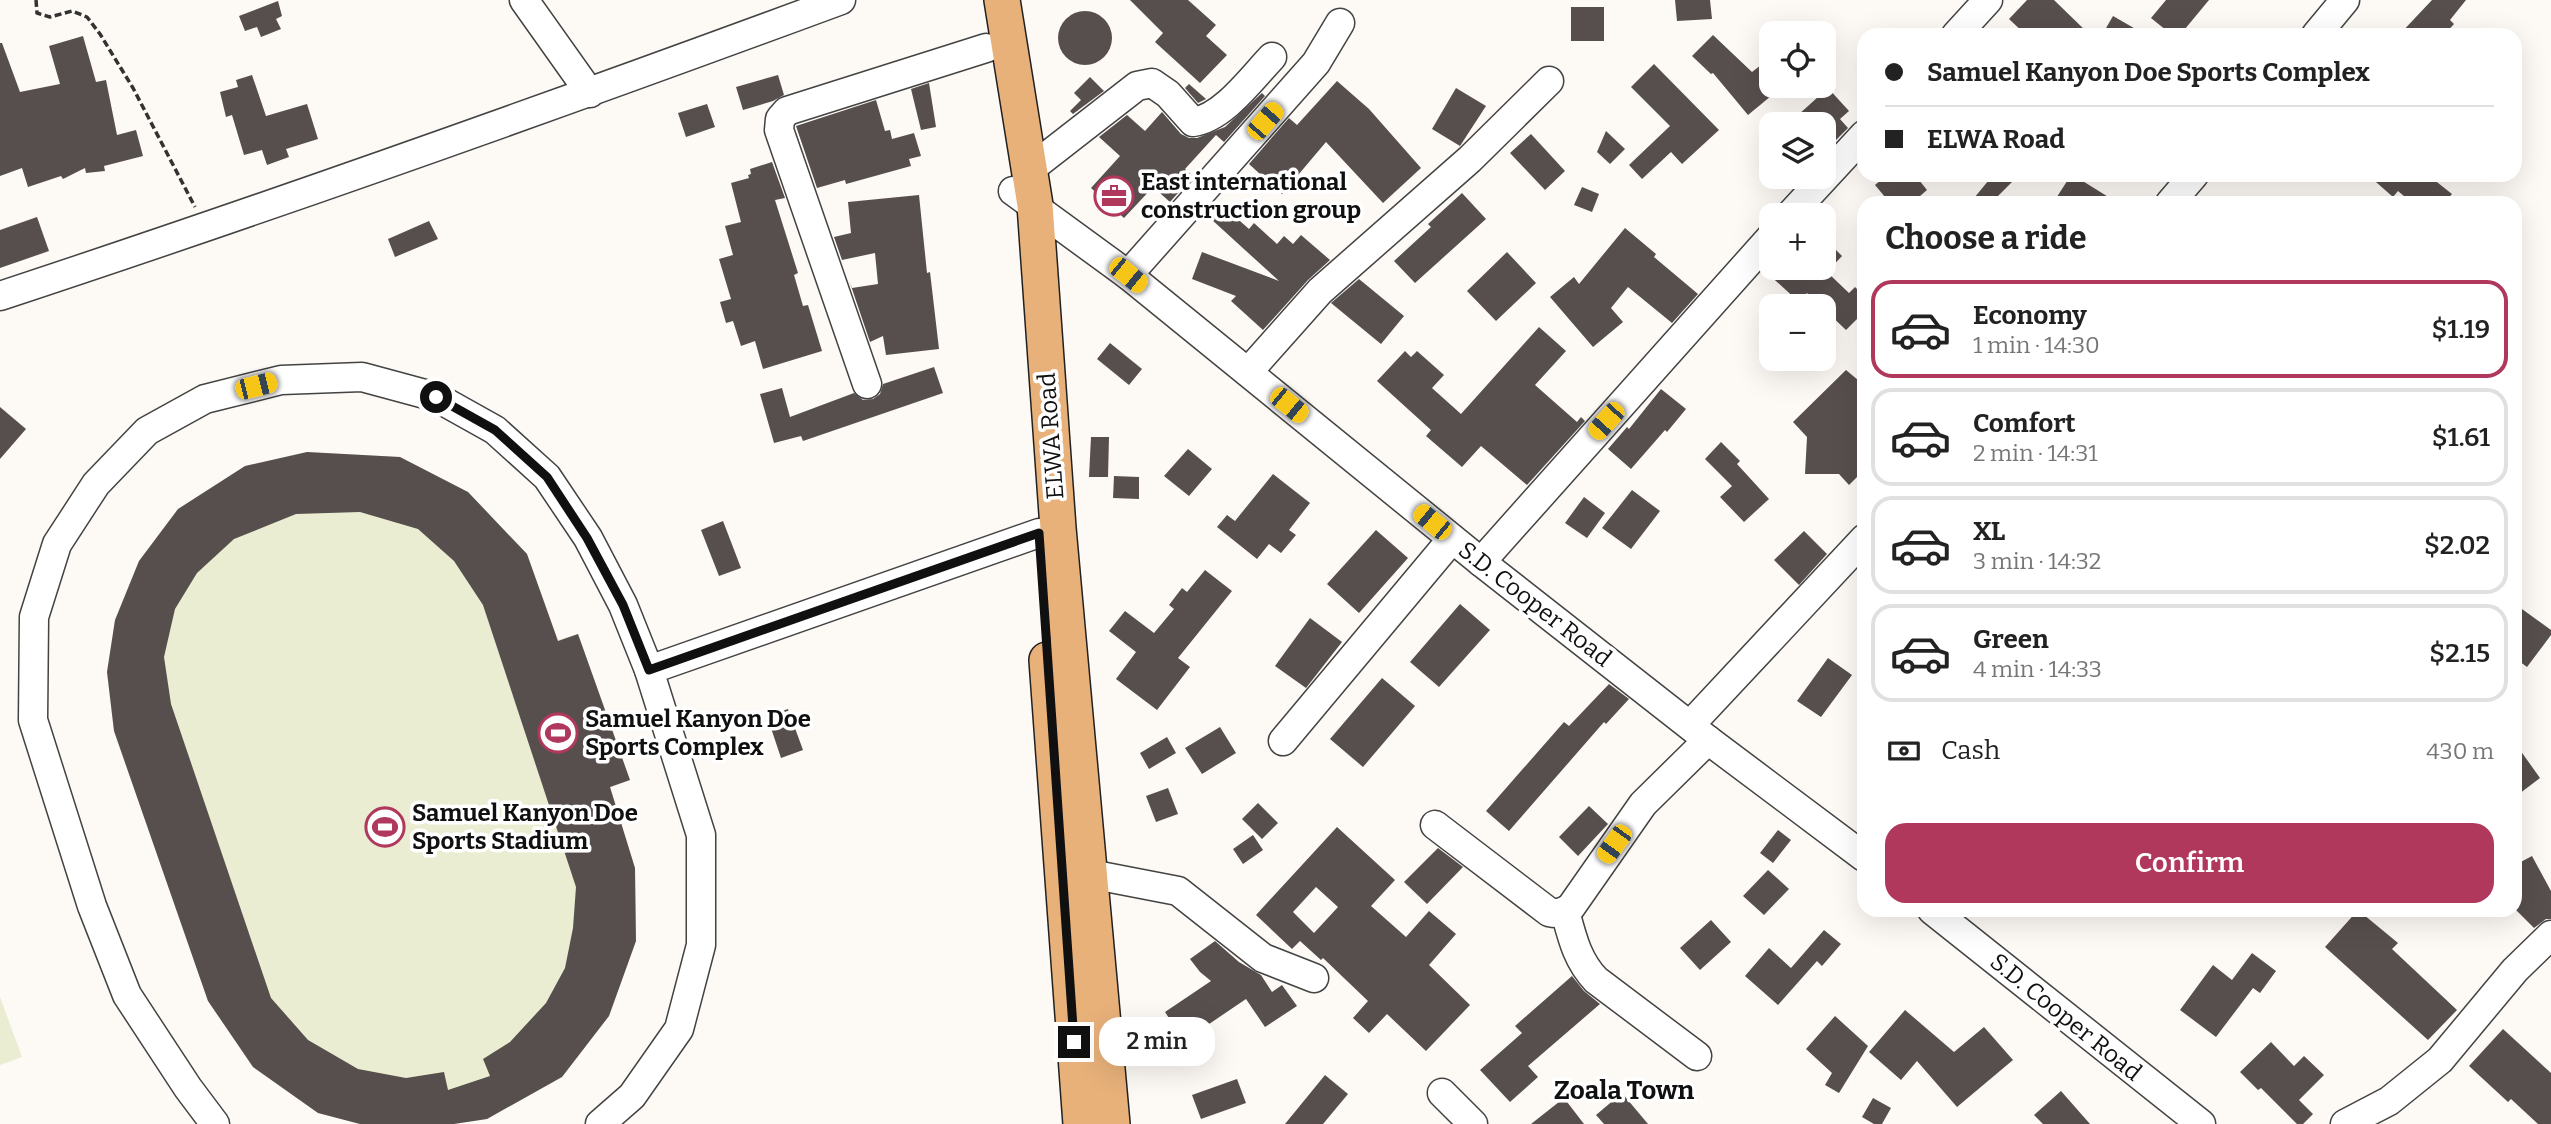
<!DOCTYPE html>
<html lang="en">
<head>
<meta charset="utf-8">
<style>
	body { margin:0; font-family:Bitter,serif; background:#f6f6f6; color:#222; height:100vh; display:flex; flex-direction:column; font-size:26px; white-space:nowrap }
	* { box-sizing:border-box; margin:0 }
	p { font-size:23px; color:#767676 }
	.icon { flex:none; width:38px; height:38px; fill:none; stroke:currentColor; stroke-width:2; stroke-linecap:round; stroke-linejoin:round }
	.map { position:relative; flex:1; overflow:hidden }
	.details { position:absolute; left:1857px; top:196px; width:665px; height:721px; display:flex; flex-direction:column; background:#fff; border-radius:21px; box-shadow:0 7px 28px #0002 }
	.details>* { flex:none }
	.hud { position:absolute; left:1857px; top:28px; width:665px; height:154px; border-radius:21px; box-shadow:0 7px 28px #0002; display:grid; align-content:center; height:154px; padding:0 28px; background:#fff }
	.buttons { position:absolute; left:1759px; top:21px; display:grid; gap:14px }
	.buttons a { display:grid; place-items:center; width:77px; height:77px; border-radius:14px; background:#fff; box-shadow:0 7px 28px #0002; font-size:35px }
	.end { position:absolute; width:32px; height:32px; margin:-16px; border:9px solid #101010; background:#fff; box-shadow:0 0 0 4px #fff }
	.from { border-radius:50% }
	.bubble { position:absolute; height:49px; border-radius:21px; background:#fff; box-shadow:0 7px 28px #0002; font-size:23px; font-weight:600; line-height:49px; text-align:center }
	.car { position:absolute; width:21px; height:42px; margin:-21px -10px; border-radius:9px; box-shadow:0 0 5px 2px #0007; background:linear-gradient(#f5c518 24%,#345 0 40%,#f5c518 0 76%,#345 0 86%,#f5c518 0) }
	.hud b { display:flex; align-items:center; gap:24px; height:66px; font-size:26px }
	.hud b+b { border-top:2px solid #e0e0e0 }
	.hud i { width:18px; height:18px; background:#222 }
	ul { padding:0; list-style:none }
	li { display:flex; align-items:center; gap:21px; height:98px; margin:0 14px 10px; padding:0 14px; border:4px solid #e0e0e0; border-radius:21px }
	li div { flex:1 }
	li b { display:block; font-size:26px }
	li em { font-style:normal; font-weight:600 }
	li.active { border-color:#af385c }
	li>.icon { width:63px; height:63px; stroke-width:1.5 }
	h2 { padding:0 28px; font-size:32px; line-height:84px }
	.pay { display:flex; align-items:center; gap:18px; height:77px; padding:0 28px; font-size:26px }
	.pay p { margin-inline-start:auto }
	.button { display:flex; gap:14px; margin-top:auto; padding:14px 28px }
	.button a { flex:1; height:80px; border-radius:21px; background:#af385c; color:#fff; font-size:28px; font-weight:600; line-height:80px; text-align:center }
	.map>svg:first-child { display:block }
	.pitch { fill:#eaedd1 }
	.building { fill:#574f4d; fill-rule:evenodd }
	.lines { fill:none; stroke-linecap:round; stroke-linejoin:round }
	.minor-casing { stroke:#434343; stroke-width:31 }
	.major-casing { stroke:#212121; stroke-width:38 }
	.path { stroke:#323232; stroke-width:3.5; stroke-dasharray:7 3.5; stroke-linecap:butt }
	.minor { stroke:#fff; stroke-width:28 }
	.major { stroke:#e8b17a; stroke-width:35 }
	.route { stroke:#101010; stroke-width:9 }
	.labels { text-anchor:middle; stroke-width:7; stroke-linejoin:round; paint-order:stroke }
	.poi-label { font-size:24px; font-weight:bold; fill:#101010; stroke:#fff; text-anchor:start }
	.street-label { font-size:24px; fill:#101010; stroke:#fff }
	.neighbourhood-label { font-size:26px; font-weight:bold; fill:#101010; stroke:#fff }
</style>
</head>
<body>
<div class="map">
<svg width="2551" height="1124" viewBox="0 0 2551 1124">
	<rect width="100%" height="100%" fill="#fdf9f4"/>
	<!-- pitch -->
	<g class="pitch">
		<path d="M307 452 400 457 468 492 527 554 558 640 578 634 630 780 610 788 635 868 636 941 609 1016 562 1077 487 1119 360 1124 318 1113 253 1067 208 1001 114 731 107 672 115 620 139 561 178 509Z"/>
		<path d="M0 997 22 1057 0 1065Z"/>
	</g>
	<!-- building -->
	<g class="building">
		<path d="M1130 0H1188L1216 25 1206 36 1227 55 1200 83 1155 42 1163 33Z"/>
		<path d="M1675 0H1710L1712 19 1677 21Z"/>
		<path d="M2027 0H2054L2090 35H2026L2009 19Z"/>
		<path d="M2166 0H2209L2180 35H2172L2151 18Z"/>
		<path d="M2432 0H2466L2450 20 2454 24 2444 35H2399Z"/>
		<path d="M278 1 282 16 276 19 281 29 261 37 257 27 245 31 239 16Z"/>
		<rect x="1571" y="7" width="33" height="34"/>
		<circle cx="1085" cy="38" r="27"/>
		<path d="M2113 16 2146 35H2102Z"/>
		<path d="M1713 35 1752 72 1761 65 1771 76V96L1748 115 1713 73 1711 74 1692 56Z"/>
		<path d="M83 36 96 82 106 80 117 135 136 130 143 156 104 166 105 171 86 173 85 168 63 179 61 176 28 187 22 168 0 176V43H2L20 92 60 84 49 46Z"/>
		<path d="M1654 64 1719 130 1682 164 1671 152 1642 179 1629 165 1670 126 1631 87Z"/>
		<path d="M252 75 266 116 307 104 318 139 286 149 289 157 267 165 262 150 244 155 232 115 226 117 220 92 238 87 236 80Z"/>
		<path d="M778 75 784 95 773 101 743 110 736 87Z"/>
		<path d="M1090 77 1104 91 1073 114 1070 111 1081 100 1074 93Z"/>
		<path d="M1337 81 1369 109 1421 168 1383 203 1326 142 1282 194 1249 164 1289 118 1297 125Z"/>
		<path d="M929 83 936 127 921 130 911 89Z"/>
		<path d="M1189 84 1206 99 1198 103 1185 88Z"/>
		<path d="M1456 88 1486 106 1460 146 1432 129Z"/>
		<path d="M1828 88 1849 111 1840 119 1848 128 1824 152V124H1788Z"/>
		<path d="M1262 93 1265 96 1224 142 1216 135 1185 169 1193 176 1170 202 1153 187 1124 218 1091 188 1120 156 1099 137 1127 115 1145 131 1162 112 1181 134 1189 138H1197L1225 127Z"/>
		<path d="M876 100 885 131 890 130 892 139 914 133 921 156 909 159 911 166 846 184 845 180 817 188 796 126Z"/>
		<path d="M707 104 715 127 686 137 678 113Z"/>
		<path d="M1606 131 1625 149 1610 164 1597 152Z"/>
		<path d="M1531 134 1565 171 1545 190 1510 153Z"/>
		<path d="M772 162 785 198 775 200 798 273 794 275 803 306 808 305 822 351 763 369 755 341 741 346 733 321 726 323 720 302 731 299 719 259 733 255 725 226 741 222 731 183 749 178 748 175 751 174 750 169Z"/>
		<path d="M1887 175H1915L1927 190 1912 203H1890L1875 185Z"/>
		<path d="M1993 175H2019L1991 203H1970Z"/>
		<path d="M2071 175H2073L2118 203H2053Z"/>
		<path d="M2368 175H2428L2452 194 2444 203H2412L2398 191 2393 197Z"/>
		<path d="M1582 187 1599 194 1592 212 1574 205Z"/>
		<path d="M1462 193 1486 219 1415 283 1394 261 1431 227 1428 224Z"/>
		<path d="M919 195 927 273 930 272 939 349 886 355 883 336 870 342 849 280 852 288 878 284 875 253 842 260 834 237 851 233 848 202Z"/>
		<path d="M1223 206 1249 229 1254 223 1277 244 1284 236 1293 244 1301 235 1330 260 1308 280 1263 330 1231 301 1236 296 1192 279 1202 252 1279 281 1211 219Z"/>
		<path d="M37 217 49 251 0 268V230Z"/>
		<path d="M429 221 438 239 395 257 388 239Z"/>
		<path d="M1625 228 1656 254 1654 257 1698 294 1672 323 1628 287 1611 308 1623 322 1593 347 1550 297 1574 277 1579 284Z"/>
		<path d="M1824 238 1842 256 1827 272 1849 293 1855 287 1864 296V312L1846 330 1824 309V306H1820L1807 293 1799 302 1764 270 1766 268 1824 269Z"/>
		<path d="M1507 252 1536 283 1496 321 1467 291Z"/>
		<path d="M1359 279 1404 316 1381 344 1331 303Z"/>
		<path d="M1539 327 1566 351 1535 385 1577 422 1581 417 1585 421 1527 485 1481 446 1462 467 1426 436 1431 430 1377 381 1405 351 1411 357 1417 351 1444 375 1432 388 1461 414Z"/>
		<path d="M1110 343 1142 369 1129 385 1097 359Z"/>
		<path d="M934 367 943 393 803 441 801 436 774 443 760 394 782 388 790 417 854 393 863 400 873 399 880 394 883 384Z"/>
		<path d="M1846 370 1864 385V470L1849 485 1839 474H1805L1807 437 1793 422Z"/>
		<path d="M1661 389 1686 409 1667 432 1665 430 1631 469 1608 449 1627 427 1629 429Z"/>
		<path d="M0 407 26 429 0 459Z"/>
		<path d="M1091 437H1109L1108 477H1089Z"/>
		<path d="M1721 442 1740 461 1737 464 1769 499 1744 522 1720 497 1732 486 1705 459Z"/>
		<path d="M1188 449 1212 469 1189 496 1164 476Z"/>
		<path d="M307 452 400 457 468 492 527 554 558 641 578 634 630 780 610 787 635 868 636 941 609 1016 562 1077 487 1119 454 1124H360L318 1113 253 1067 208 1001 114 731 107 672 115 620 139 561 178 509 245 466ZM360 512 418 529 454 561 483 605 576 887 573 928 565 968 546 1003 510 1042 483 1059 490 1076 448 1090 444 1072 406 1078 358 1069 308 1040 271 998 171 704 164 657 175 609 197 573 234 539 296 514Z"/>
		<path d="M1273 474 1310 503 1289 530 1296 535 1281 553 1269 544 1257 559 1217 527 1227 515 1235 521Z"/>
		<path d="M1114 476 1139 477V499L1113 498Z"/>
		<path d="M1632 490 1660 511 1631 549 1602 528Z"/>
		<path d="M1584 497 1605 513 1587 538 1565 523Z"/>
		<path d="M723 521 741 568 719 576 701 530Z"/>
		<path d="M1376 530 1408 558 1359 613 1327 584Z"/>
		<path d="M1804 531 1827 554 1799 585 1774 560Z"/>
		<path d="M1205 570 1232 591 1178 658 1190 667 1157 710 1116 679 1136 652 1109 631 1125 611 1154 633 1174 609 1169 605 1182 588 1187 592Z"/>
		<path d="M1460 604 1490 630 1439 687 1410 662Z"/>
		<path d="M2515 604 2551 630V635L2527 667 2515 658Z"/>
		<path d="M1310 618 1342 642 1306 688 1275 666Z"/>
		<path d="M1828 658 1852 675 1821 717 1797 701Z"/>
		<path d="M1382 678 1415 706 1363 767 1330 739Z"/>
		<path d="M1609 684 1629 699 1606 724 1604 722 1509 831 1486 811 1564 722 1569 726Z"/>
		<path d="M788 709 803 750 781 758 767 716Z"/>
		<path d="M1220 727 1236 753 1202 774 1185 748Z"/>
		<path d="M1167 737 1176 753 1149 769 1140 753Z"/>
		<path d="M2515 743 2540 778 2515 797Z"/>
		<path d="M1168 788 1178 814 1156 822 1146 796Z"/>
		<path d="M1258 803 1278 823 1262 839 1242 819Z"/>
		<path d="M1589 806 1608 824 1578 856 1559 837Z"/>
		<path d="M1337 827 1395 880 1371 906 1406 937 1429 911 1456 934 1429 965 1470 1005 1426 1051 1387 1014 1369 1033 1353 1018 1368 1001 1323 958 1321 960 1300 941 1292 949 1256 915ZM1316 887 1338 907 1314 933 1293 912Z"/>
		<path d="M1778 830 1791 840 1773 863 1760 853Z"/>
		<path d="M1253 835 1263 850 1243 864 1233 849Z"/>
		<path d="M1438 848 1463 867 1427 904 1404 882Z"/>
		<path d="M2532 856 2551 891V919H2546L2534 928 2515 909V865Z"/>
		<path d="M1768 870 1789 889 1764 915 1743 896Z"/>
		<path d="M2358 910 2398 943 2392 949 2457 1010 2428 1040 2325 947Z"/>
		<path d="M1711 920 1731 942 1700 970 1680 948Z"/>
		<path d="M1824 930 1841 944 1822 966 1817 961 1778 1005 1745 976 1769 948 1791 968Z"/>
		<path d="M1215 941 1239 962 1261 975 1272 992 1282 985 1297 1006 1265 1027 1246 999 1184 1041 1165 1012 1211 981 1200 972 1190 959Z"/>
		<path d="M2252 953 2276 971 2260 993 2253 988 2216 1037 2180 1010 2213 965 2232 980Z"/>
		<path d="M1572 976 1584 991 1600 1004 1528 1066 1538 1077 1510 1102 1480 1070 1522 1033 1515 1026Z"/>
		<path d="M1905 1010 1954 1052 1984 1027 2013 1060 1957 1107 1917 1061 1901 1080 1869 1052Z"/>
		<path d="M1835 1016 1868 1046 1839 1093 1825 1085 1832 1073 1806 1049Z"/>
		<path d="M2503 1029 2551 1073V1124H2538L2511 1099 2508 1102 2469 1066Z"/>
		<path d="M2271 1042 2294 1066 2304 1056 2324 1075 2299 1100 2313 1114 2303 1124H2297L2261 1088 2258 1090 2240 1072Z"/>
		<path d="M1325 1075 1348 1094 1323 1124H1285Z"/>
		<path d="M1237 1079 1246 1103 1201 1119 1192 1095Z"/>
		<path d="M2061 1091 2090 1124H2043L2034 1115Z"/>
		<path d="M1622 1093 1648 1124H1604L1596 1115Z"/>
		<path d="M1564 1098 1584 1124H1531Z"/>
		<path d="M1873 1098 1891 1108 1882 1124H1874L1862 1117Z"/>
	</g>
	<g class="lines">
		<!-- minor casing -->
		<g class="minor-casing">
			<g id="minor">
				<path d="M524 0 590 93"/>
				<path d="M1956 35 1988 0"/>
				<path d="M2316 35 2345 0"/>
				<path d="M1029 170 1137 86 1152 83 1168 94 1193 122C1223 118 1251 79 1272 57"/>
				<path d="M1013 191 1128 275 1481 562 1708 740 1864 857"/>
				<path d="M2170 203 2194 175"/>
				<path d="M1790 215 1864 135"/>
				<path d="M1128 275 1316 63 1340 23"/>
				<path d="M0 296C282 203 562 103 841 0"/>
				<path d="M1248 372 1320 291 1470 159 1549 81"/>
				<path d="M867 384 779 130 780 119 787 111 986 48"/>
				<path d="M1481 562 1771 237"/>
				<path d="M649 670 1039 533"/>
				<path d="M1690 725 1864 539"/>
				<path d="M1283 741 1452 539"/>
				<path d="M1435 825 1549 912C1558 914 1563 913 1571 907L1643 804 1708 740"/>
				<path d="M1090 874 1178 891 1263 958 1314 978"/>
				<path d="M1932 910 2201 1124"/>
				<path d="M1565 911C1572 937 1577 960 1596 980L1697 1056"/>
				<path d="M1442 1093 1473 1124"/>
				<path d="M215 1124 188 1088 127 995 92 906 33 720 34 617 57 544 96 484 147 431 205 399 281 380 362 377 436 397 495 430 547 477 588 538 623 605 649 670 701 835V945L679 1029 632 1096 600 1124"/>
				<path d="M2345 1124 2389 1101 2440 1060 2515 970 2551 935"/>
			</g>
		</g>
		<!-- major casing -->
		<g class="major-casing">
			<g id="major">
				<path d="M1002 0 1035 205 1058 528 1112 1124"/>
				<path d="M1047 660 1081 1124"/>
			</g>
		</g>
		<!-- path -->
		<path class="path" d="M36 0 37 13 50 17 72 11 87 17 100 34 133 88 195 207"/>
		<!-- minor -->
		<use href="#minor" class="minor"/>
		<!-- major -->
		<use href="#major" class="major"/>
	</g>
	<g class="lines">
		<!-- route -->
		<path class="route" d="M436 397 495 430 547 477 587 538 623 605 649 670 1039 533 1074 1042"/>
	</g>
	<!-- icons -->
	<defs>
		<g id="office-ring" transform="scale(2.0125)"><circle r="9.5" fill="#fff" stroke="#af385c" stroke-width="1.5"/><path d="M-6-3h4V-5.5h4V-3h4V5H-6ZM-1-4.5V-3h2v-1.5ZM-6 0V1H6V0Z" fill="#af385c"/></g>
		<g id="stadium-ring" transform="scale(2.0125)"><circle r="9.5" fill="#fff" stroke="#af385c" stroke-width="1.5"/><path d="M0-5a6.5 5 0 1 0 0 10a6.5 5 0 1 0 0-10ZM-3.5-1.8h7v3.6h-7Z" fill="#af385c"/></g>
	</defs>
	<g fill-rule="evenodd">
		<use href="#office-ring" x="1114" y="196"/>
		<use href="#stadium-ring" x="558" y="733"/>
		<use href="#stadium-ring" x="385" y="827"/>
	</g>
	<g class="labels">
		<!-- poi labels -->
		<g class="poi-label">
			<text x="1141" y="190">East international<tspan x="1141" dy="28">construction group</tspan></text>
			<text x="585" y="727">Samuel Kanyon Doe<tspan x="585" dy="28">Sports Complex</tspan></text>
			<text x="412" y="821">Samuel Kanyon Doe<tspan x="412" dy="28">Sports Stadium</tspan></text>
		</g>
		<!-- street labels -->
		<g class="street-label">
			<text transform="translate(1051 436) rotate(-94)" y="8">ELWA Road</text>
			<text transform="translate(1535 604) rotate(38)" y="8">S.D. Cooper Road</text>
			<text transform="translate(2066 1017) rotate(39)" y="8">S.D. Cooper Road</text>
		</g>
		<!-- neighbourhood labels -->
		<g class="neighbourhood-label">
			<text x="1624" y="1099">Zoala Town</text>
		</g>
	</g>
</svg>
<div class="buttons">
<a><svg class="icon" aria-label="locate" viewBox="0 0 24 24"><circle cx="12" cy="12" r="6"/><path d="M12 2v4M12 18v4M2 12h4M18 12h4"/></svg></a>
<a><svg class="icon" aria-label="layers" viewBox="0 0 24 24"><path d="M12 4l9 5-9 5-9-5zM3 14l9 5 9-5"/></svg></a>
<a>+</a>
<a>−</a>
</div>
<i class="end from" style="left:436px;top:397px"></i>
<i class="end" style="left:1074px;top:1042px"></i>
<div class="bubble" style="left:1099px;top:1017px;width:116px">2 min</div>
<i class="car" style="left:1265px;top:121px;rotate:41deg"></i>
<i class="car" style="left:1128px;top:275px;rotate:129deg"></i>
<i class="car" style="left:256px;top:386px;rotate:76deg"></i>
<i class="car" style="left:1289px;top:405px;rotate:129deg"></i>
<i class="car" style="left:1606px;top:421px;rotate:222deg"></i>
<i class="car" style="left:1432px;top:522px;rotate:309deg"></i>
<i class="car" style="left:1614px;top:844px;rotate:216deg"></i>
<div class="hud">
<b><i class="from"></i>Samuel Kanyon Doe Sports Complex</b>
<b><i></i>ELWA Road</b>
</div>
<section class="details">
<h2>Choose a ride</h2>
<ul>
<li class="active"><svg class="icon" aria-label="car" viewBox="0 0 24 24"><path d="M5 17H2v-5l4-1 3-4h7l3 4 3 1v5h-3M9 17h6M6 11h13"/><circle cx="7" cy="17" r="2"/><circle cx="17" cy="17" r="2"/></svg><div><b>Economy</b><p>1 min · 14:30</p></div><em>$1.19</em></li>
<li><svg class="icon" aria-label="car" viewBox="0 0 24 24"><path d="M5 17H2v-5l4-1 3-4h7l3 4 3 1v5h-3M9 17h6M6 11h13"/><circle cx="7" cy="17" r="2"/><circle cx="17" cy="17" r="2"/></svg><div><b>Comfort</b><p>2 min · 14:31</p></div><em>$1.61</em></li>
<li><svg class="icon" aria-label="car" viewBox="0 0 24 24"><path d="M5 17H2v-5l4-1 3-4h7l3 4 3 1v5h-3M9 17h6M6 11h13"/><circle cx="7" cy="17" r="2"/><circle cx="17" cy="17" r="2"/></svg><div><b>XL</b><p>3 min · 14:32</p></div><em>$2.02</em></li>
<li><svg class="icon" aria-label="car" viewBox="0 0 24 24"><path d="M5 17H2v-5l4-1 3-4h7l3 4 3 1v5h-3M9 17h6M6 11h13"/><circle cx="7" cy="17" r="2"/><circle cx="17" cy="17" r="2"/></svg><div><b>Green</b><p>4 min · 14:33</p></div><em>$2.15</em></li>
</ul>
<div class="pay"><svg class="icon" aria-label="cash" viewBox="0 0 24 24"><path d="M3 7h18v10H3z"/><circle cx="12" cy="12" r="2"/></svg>Cash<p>430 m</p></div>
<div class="button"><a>Confirm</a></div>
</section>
</div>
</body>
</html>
